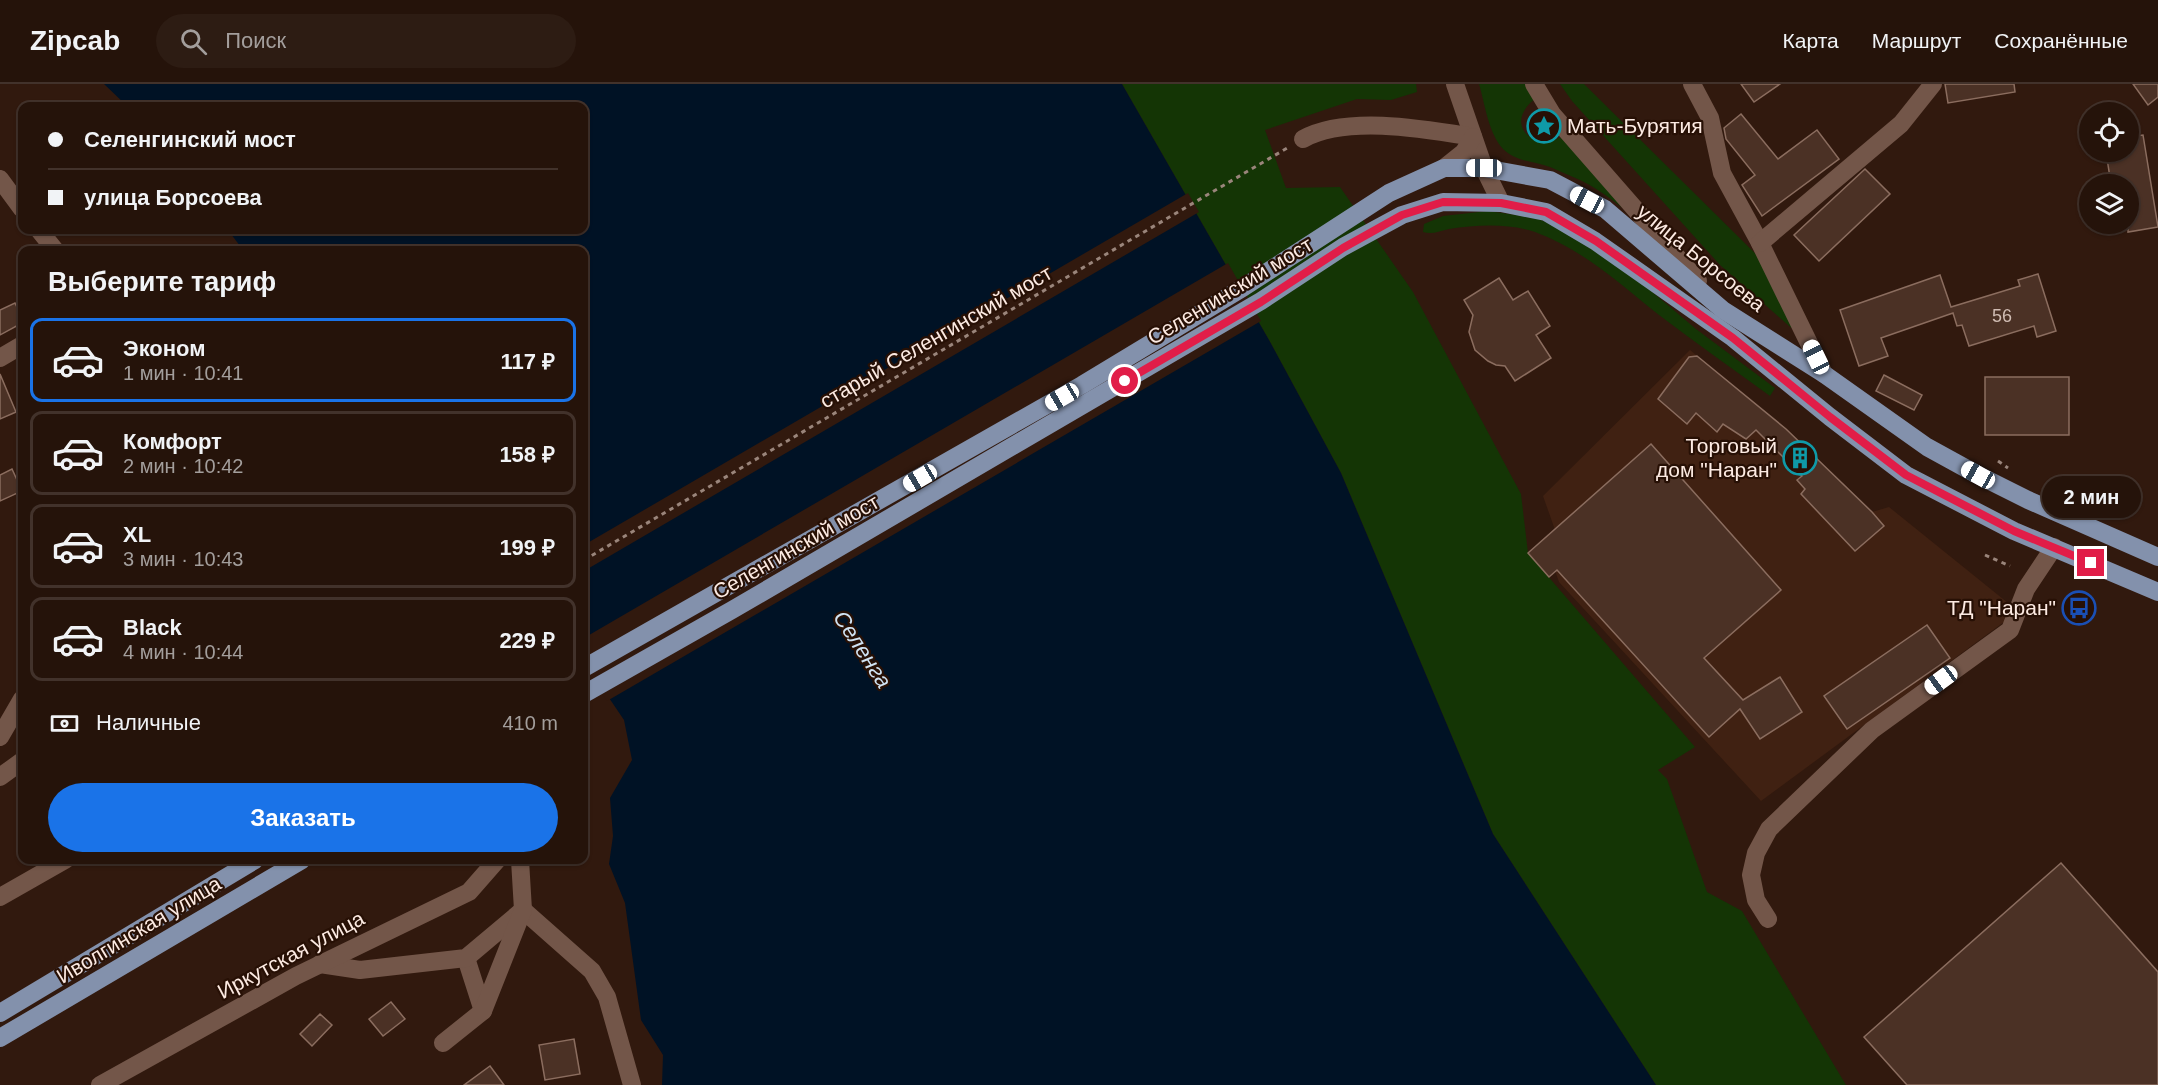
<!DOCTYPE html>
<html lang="ru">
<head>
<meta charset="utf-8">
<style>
	body { margin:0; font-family:Arial,sans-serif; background:#2d1c13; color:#f1f3f6; height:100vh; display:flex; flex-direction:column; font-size:22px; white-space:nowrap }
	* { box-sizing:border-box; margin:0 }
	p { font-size:20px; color:#a39e9c }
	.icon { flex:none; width:33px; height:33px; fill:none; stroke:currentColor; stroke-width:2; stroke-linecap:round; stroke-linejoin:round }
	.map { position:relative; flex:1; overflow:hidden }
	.drawer { position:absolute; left:18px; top:162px; width:570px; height:618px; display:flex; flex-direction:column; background:#25130a; border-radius:12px; box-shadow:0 2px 4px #0004,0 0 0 2px #42322b }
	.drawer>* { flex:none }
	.banner { position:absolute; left:18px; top:18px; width:570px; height:132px; border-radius:12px; box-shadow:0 2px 4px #0004,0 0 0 2px #42322b; display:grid; align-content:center; height:132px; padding:0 30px; background:#25130a }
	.buttons { position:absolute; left:2079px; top:18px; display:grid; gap:12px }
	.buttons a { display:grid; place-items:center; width:60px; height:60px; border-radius:50%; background:#25130a; box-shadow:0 2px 4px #0004,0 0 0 2px #42322b; font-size:30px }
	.end { position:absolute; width:27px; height:27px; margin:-14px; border:8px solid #e11d48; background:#fff; box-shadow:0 0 0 3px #fff }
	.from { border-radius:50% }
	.bubble { position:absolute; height:42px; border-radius:21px; background:#25130a; box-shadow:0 2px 4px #0004,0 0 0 2px #42322b; font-size:20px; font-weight:700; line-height:42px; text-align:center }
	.car { position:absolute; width:18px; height:36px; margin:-18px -9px; border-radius:8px; box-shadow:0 0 4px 2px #0007; background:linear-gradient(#fff 24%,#345 0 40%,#fff 0 76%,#345 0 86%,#fff 0) }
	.banner b { display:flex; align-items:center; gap:21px; height:57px; font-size:22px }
	.banner b+b { border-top:2px solid #42322b }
	.banner i { width:15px; height:15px; background:#f1f3f6 }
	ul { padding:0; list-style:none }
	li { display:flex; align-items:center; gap:18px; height:84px; margin:0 12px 9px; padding:0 18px; border:3px solid #42322b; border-radius:12px }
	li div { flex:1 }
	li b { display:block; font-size:22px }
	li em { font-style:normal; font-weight:700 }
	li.selected { border-color:#1a73e8 }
	li>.icon { width:54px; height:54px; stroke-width:1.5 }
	h2 { padding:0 30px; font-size:27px; line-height:72px }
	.pay { display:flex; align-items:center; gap:15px; height:66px; padding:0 30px; font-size:22px }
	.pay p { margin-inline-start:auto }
	.cta { display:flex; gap:12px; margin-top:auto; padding:12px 30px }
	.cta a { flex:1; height:69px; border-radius:36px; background:#1a73e8; color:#fff; font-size:24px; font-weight:700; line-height:69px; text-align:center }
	header { display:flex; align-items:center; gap:36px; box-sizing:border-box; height:84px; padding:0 30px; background:#25130a; border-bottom:2px solid #42322b }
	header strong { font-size:28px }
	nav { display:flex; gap:33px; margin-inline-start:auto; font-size:21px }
	.search { width:420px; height:54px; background:#2d1c13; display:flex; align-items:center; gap:15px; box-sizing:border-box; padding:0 21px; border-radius:33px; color:#a39e9c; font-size:22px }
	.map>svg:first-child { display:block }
	.built { fill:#402112 }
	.green { fill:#143505 }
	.water { fill:#001225 }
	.pier { fill:#31190e }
	.building { fill:#4b3125; stroke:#8b6d5f; stroke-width:1.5 }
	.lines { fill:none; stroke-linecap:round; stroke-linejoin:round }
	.path { stroke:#9a857b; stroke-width:3; stroke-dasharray:4.5 4.5; stroke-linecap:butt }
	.minor { stroke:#735649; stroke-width:18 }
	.major { stroke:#8391ac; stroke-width:18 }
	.route { stroke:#e11d48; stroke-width:8 }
	.labels { text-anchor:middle; stroke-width:4.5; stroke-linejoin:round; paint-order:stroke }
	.number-label { font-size:18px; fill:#d0bcb3 }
	.poi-label { font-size:21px; fill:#fceae2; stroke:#271005; text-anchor:end }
	.street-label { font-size:21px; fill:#fceae2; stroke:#271005 }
	.water-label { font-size:22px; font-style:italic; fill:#d0e3f4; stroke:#271005 }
</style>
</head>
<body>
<header>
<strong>Zipcab</strong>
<div class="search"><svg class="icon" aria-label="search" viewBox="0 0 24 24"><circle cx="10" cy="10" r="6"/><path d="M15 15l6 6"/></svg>Поиск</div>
<nav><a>Карта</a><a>Маршрут</a><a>Сохранённые</a></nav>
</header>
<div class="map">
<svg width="2158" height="1001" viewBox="0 0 2158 1001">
	<rect width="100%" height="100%" fill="#31190e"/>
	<!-- built -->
	<path class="built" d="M1690 266 1786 345 1872 428 1889 423 2008 519V535L1761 717 1559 498 1553 481 1560 460 1543 412Z"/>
	<!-- green -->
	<g class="green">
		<path d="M1122 0H1416L1417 8 1391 16 1357 15 1265 46 1286 104 1340 103 1413 208 1521 410 1528 469 1695 663 1658 686 1667 695 1707 808 1742 827 1846 1001H1656L1493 750 1341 389 1269 256Z"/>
		<path d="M1479 0H1534L1539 11C1535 15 1529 19 1526 24 1513 42 1528 58 1547 57 1555 57 1563 52 1570 50L1648 144C1626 127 1605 108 1580 96 1570 92 1560 87 1550 83 1534 77 1516 78 1503 65 1488 48 1485 20 1479 0Z"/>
		<path d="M1560 0H1584L1778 192 1796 248 1720 181 1572 17Z"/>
		<path d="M1488 127 1536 134 1575 149 1604 167 1696 245 1775 304 1770 312C1733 285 1696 259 1659 231 1620 200 1582 165 1535 148 1507 139 1477 141 1449 145 1440 147 1432 151 1423 148L1424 140 1443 132Z"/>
	</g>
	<!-- water -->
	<path class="water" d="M104 0H1122L1269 256 1341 389 1493 750 1656 1001H662L663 971 641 936 625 819 609 780 613 752 610 714 632 676 624 636 584 577V166H243L228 146H584V22H127Z"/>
	<!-- pier -->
	<g class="pier">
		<path d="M1188 109 1199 128 584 487V461Z"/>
		<path d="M1228 179 1261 237 607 617 584 583V554Z"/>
	</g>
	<!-- building -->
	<g class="building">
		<path d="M1741 0H1780L1754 18Z"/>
		<path d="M1945 0H2014L2015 8 1948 19Z"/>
		<path d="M2133 0H2158V13L2148 21Z"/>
		<path d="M1741 30 1778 75 1817 46 1839 75 1762 132 1742 101 1755 91 1726 55 1724 44Z"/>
		<path d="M2143 51 2158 143 2128 148V100H2111L2106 68H2128V53Z"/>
		<path d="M1865 85 1890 110 1819 177 1794 151Z"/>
		<path d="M2038 190 2056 247 2037 253 2034 242 1969 262 1962 241 1957 242 1953 229 1881 254 1888 272 1859 282 1840 226 1940 191 1951 223 2020 202 2018 196Z"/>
		<path d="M1499 194 1513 216 1528 207 1550 242 1536 251 1551 274 1515 297 1505 282 1496 281 1488 277 1475 266 1469 248 1473 231 1464 216Z"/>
		<path d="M15 219 22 234V239L0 251V226Z"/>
		<path d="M1697 272 1786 345 1872 428 1884 442 1855 467 1801 410 1805 405 1797 396 1802 392 1756 346 1746 355 1723 340 1717 348 1696 329 1687 340 1658 315 1689 273Z"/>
		<path d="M0 290 16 328 0 335Z"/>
		<path d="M1884 291 1922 311 1914 326 1876 307Z"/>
		<rect x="1985" y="293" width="84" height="58"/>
		<path d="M1651 360 1781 506 1704 574 1743 616 1780 593 1802 628 1760 655 1740 625 1709 653 1557 486 1549 493 1528 469Z"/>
		<path d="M12 385 22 407 0 417V391Z"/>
		<path d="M1927 541 1950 574 1847 645 1824 612Z"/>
		<path d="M2061 779 2158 888V1001H1907L1864 953Z"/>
		<path d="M391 918 405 935 383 952 369 935Z"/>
		<path d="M320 930 332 941 312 962 300 950Z"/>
		<path d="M574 955 580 990 545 996 539 961Z"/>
		<path d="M490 982 504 1001H464Z"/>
	</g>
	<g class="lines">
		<!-- path -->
		<g class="path">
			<path d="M1998 377 2008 384"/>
			<path d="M1985 471 2010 482"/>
			<path d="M584 476 1289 63"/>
		</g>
		<!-- minor -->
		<g class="minor">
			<path d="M1455 0 1484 84 1501 119"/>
			<path d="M1534 0 1552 30 1698 197"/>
			<path d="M1692 0 1710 34 1722 89 1760 159 1824 290"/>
			<path d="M1303 55C1347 31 1424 45 1473 53"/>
			<path d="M1444 84 1464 68 1473 53"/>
			<path d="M0 95 22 125"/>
			<path d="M39 146 55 166"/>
			<path d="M1760 159 1901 40 1933 0"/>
			<path d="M0 274 22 261"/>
			<path d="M0 653 22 615"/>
			<path d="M0 693 22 677"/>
			<path d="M0 813 65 776"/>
			<path d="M523 826 592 887 607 913 632 1001"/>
			<path d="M1768 835 1756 816 1751 791 1756 769 1769 745 1872 646 2010 546 2026 505 2054 463"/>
			<path d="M466 874 483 927"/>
			<path d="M320 880 360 886 466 874 523 826"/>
			<path d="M443 959 483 927 523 826 520 776"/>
			<path d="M100 1001 296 892 469 808 497 776"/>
		</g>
		<!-- major -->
		<g class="major">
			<path d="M584 584 1082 301 1244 203 1389 109 1444 84H1484L1550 96 1605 125 1723 226 1824 290 1927 363 1978 391 2028 416 2158 473"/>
			<path d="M584 610 732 526 1261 217 1343 163 1402 131 1443 118 1501 119 1546 128 1595 157 1733 254 1830 333 1906 391 2014 447 2158 508"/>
			<path d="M0 929 255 776"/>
			<path d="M0 954 302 776"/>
		</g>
	</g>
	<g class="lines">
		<!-- route -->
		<path class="route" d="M1125 297 1261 218 1343 164 1402 131 1443 118 1501 119 1546 128 1596 157 1733 254 1830 333 1906 391 2014 447 2091 479"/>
	</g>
	<!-- icons -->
	<defs>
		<g id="sight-ring" transform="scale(1.725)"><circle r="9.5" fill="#271005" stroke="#0f9aa8" stroke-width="1.5"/><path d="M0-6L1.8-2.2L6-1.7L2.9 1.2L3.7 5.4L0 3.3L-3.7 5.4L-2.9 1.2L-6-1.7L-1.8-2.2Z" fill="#0f9aa8"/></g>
		<g id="building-ring" transform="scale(1.725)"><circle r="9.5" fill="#271005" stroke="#0f9aa8" stroke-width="1.5"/><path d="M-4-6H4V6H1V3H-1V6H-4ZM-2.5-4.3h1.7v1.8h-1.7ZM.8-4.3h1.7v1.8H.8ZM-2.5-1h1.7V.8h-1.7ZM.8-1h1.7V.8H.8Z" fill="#0f9aa8"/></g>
		<g id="bus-ring" transform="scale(1.725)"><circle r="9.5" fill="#271005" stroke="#1a4fb4" stroke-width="1.5"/><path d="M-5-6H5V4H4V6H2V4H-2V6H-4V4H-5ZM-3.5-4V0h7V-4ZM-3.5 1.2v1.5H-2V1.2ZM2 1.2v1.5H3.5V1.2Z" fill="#1a4fb4"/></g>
	</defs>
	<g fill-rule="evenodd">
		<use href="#sight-ring" x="1544" y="42"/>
		<use href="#building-ring" x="1800" y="374"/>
		<use href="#bus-ring" x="2079" y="524"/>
	</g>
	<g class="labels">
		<!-- number labels -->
		<g class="number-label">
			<text x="2002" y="238">56</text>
		</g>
		<!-- poi labels -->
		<g class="poi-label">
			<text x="1567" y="49" text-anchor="start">Мать-Бурятия</text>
			<text x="1777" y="369">Торговый<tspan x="1777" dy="24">дом "Наран"</tspan></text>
			<text x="2056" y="531">ТД "Наран"</text>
		</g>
		<!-- street labels -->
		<g class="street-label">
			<text transform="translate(1701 174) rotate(39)" y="7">улица Борсоева</text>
			<text transform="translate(1230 207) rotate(-31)" y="7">Селенгинский мост</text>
			<text transform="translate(936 253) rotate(-30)" y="7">старый Селенгинский мост</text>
			<text transform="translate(796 463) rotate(-30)" y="7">Селенгинский мост</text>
			<text transform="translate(139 846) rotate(-31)" y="7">Иволгинская улица</text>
			<text transform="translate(291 871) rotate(-28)" y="7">Иркутская улица</text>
		</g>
		<!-- water labels -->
		<g class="water-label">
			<text transform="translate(863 565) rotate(57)" y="8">Селенга</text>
		</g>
	</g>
</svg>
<div class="buttons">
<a><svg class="icon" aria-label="locate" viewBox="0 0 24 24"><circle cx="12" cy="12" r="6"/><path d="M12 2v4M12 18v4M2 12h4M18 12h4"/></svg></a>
<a><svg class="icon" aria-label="layers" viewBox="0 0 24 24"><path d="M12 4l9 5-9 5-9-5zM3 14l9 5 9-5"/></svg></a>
</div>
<i class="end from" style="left:1125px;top:297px"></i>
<i class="end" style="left:2091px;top:479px"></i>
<div class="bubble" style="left:2042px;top:392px;width:99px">2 мин</div>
<i class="car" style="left:1484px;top:84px;rotate:270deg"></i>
<i class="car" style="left:1587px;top:116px;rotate:298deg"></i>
<i class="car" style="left:1816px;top:273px;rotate:334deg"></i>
<i class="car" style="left:1062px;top:313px;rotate:240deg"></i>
<i class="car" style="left:1978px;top:391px;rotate:299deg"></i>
<i class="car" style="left:920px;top:394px;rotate:240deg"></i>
<i class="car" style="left:1941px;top:596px;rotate:234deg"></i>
<div class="banner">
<b><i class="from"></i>Селенгинский мост</b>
<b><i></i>улица Борсоева</b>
</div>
<section class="drawer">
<h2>Выберите тариф</h2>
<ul>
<li class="selected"><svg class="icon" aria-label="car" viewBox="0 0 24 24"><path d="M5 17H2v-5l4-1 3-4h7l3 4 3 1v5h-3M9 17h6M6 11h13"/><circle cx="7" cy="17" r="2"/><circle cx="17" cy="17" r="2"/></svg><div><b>Эконом</b><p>1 мин · 10:41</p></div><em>117 ₽</em></li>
<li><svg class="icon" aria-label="car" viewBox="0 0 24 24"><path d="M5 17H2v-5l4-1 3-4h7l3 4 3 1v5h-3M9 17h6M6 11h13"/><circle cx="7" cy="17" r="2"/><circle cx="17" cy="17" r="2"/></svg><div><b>Комфорт</b><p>2 мин · 10:42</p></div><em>158 ₽</em></li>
<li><svg class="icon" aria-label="car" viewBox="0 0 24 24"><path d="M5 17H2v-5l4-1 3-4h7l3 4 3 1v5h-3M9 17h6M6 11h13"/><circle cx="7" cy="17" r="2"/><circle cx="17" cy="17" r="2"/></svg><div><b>XL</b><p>3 мин · 10:43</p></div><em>199 ₽</em></li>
<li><svg class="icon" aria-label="car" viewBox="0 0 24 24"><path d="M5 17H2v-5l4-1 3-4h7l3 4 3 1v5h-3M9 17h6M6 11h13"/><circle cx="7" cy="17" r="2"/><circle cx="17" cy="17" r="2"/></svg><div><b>Black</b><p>4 мин · 10:44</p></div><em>229 ₽</em></li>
</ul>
<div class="pay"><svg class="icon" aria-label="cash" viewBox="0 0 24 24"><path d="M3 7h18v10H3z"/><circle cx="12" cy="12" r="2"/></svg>Наличные<p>410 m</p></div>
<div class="cta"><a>Заказать</a></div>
</section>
</div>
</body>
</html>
